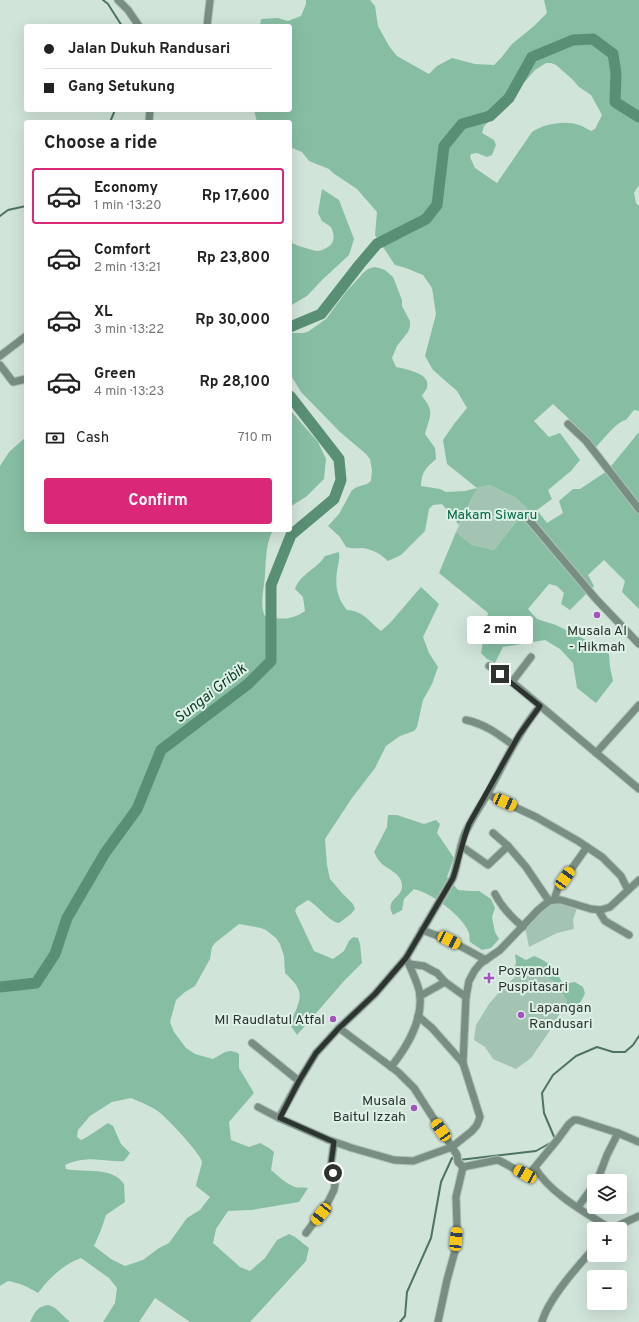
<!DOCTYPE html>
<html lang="en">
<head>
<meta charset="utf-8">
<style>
	body { margin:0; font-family:Overpass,sans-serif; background:#f6f6f6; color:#222; height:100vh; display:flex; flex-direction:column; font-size:15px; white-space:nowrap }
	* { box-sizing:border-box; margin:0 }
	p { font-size:13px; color:#767676 }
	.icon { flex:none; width:22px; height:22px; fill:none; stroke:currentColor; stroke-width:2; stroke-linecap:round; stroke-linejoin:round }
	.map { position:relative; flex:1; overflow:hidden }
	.drawer { position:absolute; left:24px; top:120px; width:268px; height:412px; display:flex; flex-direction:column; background:#fff; border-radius:4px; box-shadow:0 4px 16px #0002 }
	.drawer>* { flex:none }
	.banner { position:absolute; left:24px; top:24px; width:268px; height:88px; border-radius:4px; box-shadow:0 4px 16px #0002; display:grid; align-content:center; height:88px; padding:0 20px; background:#fff }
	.buttons { position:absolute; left:587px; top:1174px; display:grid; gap:8px }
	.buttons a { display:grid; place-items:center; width:40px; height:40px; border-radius:4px; background:#fff; box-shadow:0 4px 16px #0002; font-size:20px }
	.end { position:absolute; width:18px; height:18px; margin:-9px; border:5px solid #2d3430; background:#fff; box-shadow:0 0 0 2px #fff }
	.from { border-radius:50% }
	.bubble { position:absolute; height:28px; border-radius:4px; background:#fff; box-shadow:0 4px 16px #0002; font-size:13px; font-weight:700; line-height:28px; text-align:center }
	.car { position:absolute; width:12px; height:24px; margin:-12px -6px; border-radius:5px; box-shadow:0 0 3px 1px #0007; background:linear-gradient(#f5c518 24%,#345 0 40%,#f5c518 0 76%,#345 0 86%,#f5c518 0) }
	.banner b { display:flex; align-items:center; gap:14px; height:38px; font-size:15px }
	.banner b+b { border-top:1px solid #e0e0e0 }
	.banner i { width:10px; height:10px; background:#222 }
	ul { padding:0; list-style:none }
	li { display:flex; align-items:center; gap:12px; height:56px; margin:0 8px 6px; padding:0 12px; border:2px solid transparent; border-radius:4px }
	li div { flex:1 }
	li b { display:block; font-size:15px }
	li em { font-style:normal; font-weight:700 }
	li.active { border-color:#db2777 }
	li>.icon { width:36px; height:36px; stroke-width:1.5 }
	h2 { padding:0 20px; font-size:18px; line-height:48px }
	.pay { display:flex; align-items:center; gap:10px; height:44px; padding:0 20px; font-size:15px }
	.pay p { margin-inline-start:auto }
	.primary-button { display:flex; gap:8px; margin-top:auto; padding:8px 20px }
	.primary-button a { flex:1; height:46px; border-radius:4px; background:#db2777; color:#fff; font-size:16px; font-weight:700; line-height:46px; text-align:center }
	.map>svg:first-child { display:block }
	.green { fill:#a4c4b3 }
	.forest { fill:#87bea3; fill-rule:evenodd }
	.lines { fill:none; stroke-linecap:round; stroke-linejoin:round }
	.stream { stroke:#4c7460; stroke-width:2 }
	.river { stroke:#598f74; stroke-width:11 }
	.minor-casing { stroke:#b0c1b7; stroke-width:9 }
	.minor { stroke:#788e82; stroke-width:7 }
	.route { stroke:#2d3430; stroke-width:5 }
	.poi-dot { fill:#a551c0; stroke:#def1e7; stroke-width:1.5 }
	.labels { text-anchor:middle; stroke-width:4; stroke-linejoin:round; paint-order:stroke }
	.park-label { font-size:14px; fill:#026946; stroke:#def1e7 }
	.poi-label { font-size:14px; fill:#2d3430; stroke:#def1e7; text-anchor:start }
	.water-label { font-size:15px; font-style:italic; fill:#0d3b28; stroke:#def1e7 }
</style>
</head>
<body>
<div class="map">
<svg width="639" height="1322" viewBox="0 0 639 1322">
	<rect width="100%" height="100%" fill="#d1e4d9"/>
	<!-- green -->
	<g class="green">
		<path d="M490 485 516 498 527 508 494 550 472 545 456 532 477 488Z"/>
		<path d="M557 901 577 908 573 920 574 929 557 933 529 947 525 927 549 904Z"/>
		<path d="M523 968 537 969 554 982 567 1001 551 1029 531 1058 516 1069 493 1059 485 1047 474 1040 476 1025 489 1004 500 991 515 977Z"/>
	</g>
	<!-- forest -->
	<g class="forest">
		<path d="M306 0H370L375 6 378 26 389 46 397 56 429 74 437 66 452 58 475 64 494 65 501 58 512 44 534 26 547 13 544 0H639V185L634 193 636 203 639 206V411L634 410 626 420C617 421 603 440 596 447L566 416 553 404 534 421 549 437 560 433 580 460 571 471 548 490 552 499 537 510 547 523 563 513 559 501 573 489H580L607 471 639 432V609L622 592 625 581 604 560 588 575 594 586 570 610 561 604 564 593 557 586 549 584 528 609 537 619 556 625 584 639 609 654 610 667 613 681 596 703 577 688 573 663 560 649 545 640 503 647 495 663 487 659 481 653 488 613 439 573 456 532 472 545 494 550 527 508 516 498 490 485 477 488 459 525 442 504 433 505 429 509 425 531 401 555 388 561C381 554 372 549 362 548 357 548 352 549 346 547L340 537 328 526 339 514 352 490 357 487 367 484 371 481 372 470 370 459 366 454 340 432 301 392 290 374V333H304L309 331 326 319 346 292 364 272 368 269 374 267 379 268 385 270 393 277 402 300V306L410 321V327L408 332 397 346 392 358 396 367C405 369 431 373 427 387 427 390 423 393 422 396 435 412 430 415 425 434L435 448 436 459C426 468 421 472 421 486L440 489 446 492 465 491 477 488 447 464 443 440 454 424 467 408 457 391 433 370 425 356 436 314 432 288 423 275 406 268 395 265 375 235 377 212 357 189 333 173 329 169 309 161 302 152 290 147V122H257L254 110H290V26H260L261 19 278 18 288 21 301 16 306 4ZM546 63H551L556 65 572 79 579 87 591 95 602 115 595 129 591 131C587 129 583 126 579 125 566 120 543 124 532 132L497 183 475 168 470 157 471 154 477 153 487 157 492 155 496 145 494 140 482 133 484 126 494 117 535 70Z"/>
		<path d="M322 189 339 200 354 239 349 255 322 280 307 296 290 306V242C295 245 311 250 317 251 320 251 323 250 326 248 335 244 335 235 331 227L322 221 318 213Z"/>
		<path d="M290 410 318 442 326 459 324 479 307 496 290 507Z"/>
		<path d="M26 437V530H273C266 543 266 558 265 573 265 585 259 605 265 616 281 620 292 620 305 611L303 597 295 589C300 574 317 569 325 556L339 552C340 559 338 565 337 571 335 587 337 598 347 610 364 611 369 622 381 631L390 623 421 587 439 604 423 637 429 653 438 667 432 684 423 700 417 727 414 731 400 736 386 746 375 768 352 798 325 839 327 865 330 879 342 893 353 904 355 909 351 914 339 923C329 922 319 906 308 900L297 907 295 911 314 951 333 959 344 951 349 941 353 937 358 938 360 944 362 963 344 981 297 1035 286 1019 293 1017C303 995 303 990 285 973L284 956 280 944 276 938 266 930 261 928 239 924 215 943 212 947 210 959 195 986 185 992 176 1000 170 1022 174 1032 186 1048 195 1054 213 1059C223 1054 228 1047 239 1054V1068L254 1093 229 1122 231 1140 249 1147 260 1143 269 1148 274 1152 271 1170C278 1176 287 1184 295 1187 299 1188 303 1187 308 1188L299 1202 251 1210 228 1211 216 1229 213 1243 240 1267 250 1271 265 1258 277 1240 289 1234C297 1237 302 1243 309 1248L306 1261 250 1322H190L155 1298 139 1322H103L115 1303 117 1288 109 1278 81 1258C63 1265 50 1277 38 1293 28 1287 20 1283 8 1281L0 1286V466L9 452ZM131 1098C140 1102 151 1106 159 1112 167 1118 201 1154 202 1162 202 1164 197 1181 196 1186L210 1197 200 1210 187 1218 169 1243 159 1248 143 1260 125 1266 111 1259 94 1246 101 1230 106 1215 125 1202 124 1184C112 1166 84 1173 66 1169L65 1165C75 1160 90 1158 101 1160 108 1160 116 1162 124 1161L130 1153 121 1144 113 1126 108 1123 87 1137 81 1140 77 1137 78 1130 90 1116 112 1102Z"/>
		<path d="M388 815H397L424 824 436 820 440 824 437 833 454 858 447 877 458 890 471 891H479L491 899 495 908 492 917 495 932 499 939 491 948 482 950 470 942C469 940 470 936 469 933 462 915 431 893 414 889L404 899 402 910 393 915C384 898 403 899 402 885 401 873 388 870 381 863 378 860 376 856 374 852L387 827Z"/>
		<path d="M515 954 526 960 534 956C548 961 556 970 563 984L575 982 583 987 585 993C580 1005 579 1006 565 1004L567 1001 554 982 537 969 523 968 515 977 513 975 516 962Z"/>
		<path d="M49 1305 55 1308 70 1322H30C35 1312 37 1306 49 1305Z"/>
	</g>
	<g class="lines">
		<!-- stream -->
		<g class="stream">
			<path d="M103 0 108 4 122 26"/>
			<path d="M110 122 115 110"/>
			<path d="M0 216 8 210 26 206"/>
			<path d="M555 1139 544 1113 542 1093 553 1075 576 1056 597 1047 613 1052H625L633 1045 639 1036"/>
			<path d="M459 1160 536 1151 552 1142"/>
			<path d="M400 1322 405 1316 407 1292 431 1238 441 1182 452 1158 455 1159"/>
		</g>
		<!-- river -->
		<g class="river">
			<path d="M290 327 321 314 360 264 377 244 426 219 437 205 444 146 462 124 490 116 509 98 532 57 573 40 593 39 613 54 616 73 615 102 639 117"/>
			<path d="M0 987 36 983 55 954 67 918 105 853 137 809 161 750 248 684 271 661V585L291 535 334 499 341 480 339 459 290 396"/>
		</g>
		<!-- minor casing -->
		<g class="minor-casing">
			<g id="minor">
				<path d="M118 0 128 10 139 26"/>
				<path d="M207 26 210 0"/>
				<path d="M149 122 150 110"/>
				<path d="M0 356 26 336"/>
				<path d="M0 365 13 382 26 379"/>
				<path d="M568 424 586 441 639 509"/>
				<path d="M525 515 596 599 639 644"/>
				<path d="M489 666 512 682 639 789"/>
				<path d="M512 682 531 657"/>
				<path d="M540 706C518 733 504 763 488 793 480 807 470 821 464 836 459 850 458 864 453 878L406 958 375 994 339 1028 316 1053 299 1081 279 1118 329 1140 352 1148 394 1160 413 1161 452 1147 472 1131 477 1125 480 1117 463 1063 466 997 469 981 475 970 481 963 500 950 538 910 549 901 554 900H561L591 909 601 910 610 907 639 880"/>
				<path d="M466 720C485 724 498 734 513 745"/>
				<path d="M596 753 639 705"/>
				<path d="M487 794 536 817 578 841 602 857 621 876 628 890"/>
				<path d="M493 833 508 846 526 867 549 901"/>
				<path d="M461 846 488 865 508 846"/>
				<path d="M495 894C502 908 511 917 523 927"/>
				<path d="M554 900 558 888 587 847"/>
				<path d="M601 910 600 913 605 921 629 935"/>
				<path d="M422 930 449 940 486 960"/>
				<path d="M409 964 424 966 431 970 437 973 445 982 466 997"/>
				<path d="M420 996 445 982"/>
				<path d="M418 1016 432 1028 463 1063"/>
				<path d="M339 1028 398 1072 414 1088 457 1155 458 1162 463 1167"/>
				<path d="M252 1043 299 1081"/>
				<path d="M391 1067C407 1047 425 1017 419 990 416 979 411 969 406 958"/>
				<path d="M258 1107 279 1118"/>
				<path d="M463 1167 497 1160C506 1162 521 1176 530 1173L558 1139 569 1124 574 1120H578L618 1133 639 1142"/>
				<path d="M535 1168C551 1194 586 1213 611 1229"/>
				<path d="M597 1181 599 1176 607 1155 618 1133"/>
				<path d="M578 1207 594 1185"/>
				<path d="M611 1229 639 1216"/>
				<path d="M306 1233 326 1206 334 1190 335 1184 331 1164 334 1142"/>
				<path d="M438 1322 447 1280 455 1251 457 1226 456 1197 463 1167"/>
				<path d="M542 1322C548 1299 578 1266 594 1248"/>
			</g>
		</g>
		<!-- minor -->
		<use href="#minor" class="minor"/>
	</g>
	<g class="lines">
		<!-- route -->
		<path class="route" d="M333 1173 331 1164 334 1142 280 1118 299 1081 316 1053 339 1028 375 994 406 958 453 878C459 860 462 842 469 824L519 735 540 706 500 674"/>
	</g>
	<!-- markers -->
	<g class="poi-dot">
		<circle cx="597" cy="615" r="4"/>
		<path d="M487 972h4v4h4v4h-4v4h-4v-4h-4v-4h4z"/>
		<circle cx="521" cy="1015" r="4"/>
		<circle cx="333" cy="1019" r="4"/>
		<circle cx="414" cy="1108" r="4"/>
	</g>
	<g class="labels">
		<!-- park labels -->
		<g class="park-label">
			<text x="492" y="519">Makam Siwaru</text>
		</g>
		<!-- poi labels -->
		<g class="poi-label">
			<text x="597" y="635" text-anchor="middle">Musala Al<tspan x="597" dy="16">- Hikmah</tspan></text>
			<text x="498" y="975">Posyandu<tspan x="498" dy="16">Puspitasari</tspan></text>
			<text x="529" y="1012">Lapangan<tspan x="529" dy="16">Randusari</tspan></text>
			<text x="325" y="1024" text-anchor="end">MI Raudlatul Atfal</text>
			<text x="406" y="1105" text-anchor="end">Musala<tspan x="406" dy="16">Baitul Izzah</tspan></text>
		</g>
		<!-- water labels -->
		<g class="water-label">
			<text transform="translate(210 693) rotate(-38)" y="5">Sungai Gribik</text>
		</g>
	</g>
</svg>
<div class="buttons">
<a><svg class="icon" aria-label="layers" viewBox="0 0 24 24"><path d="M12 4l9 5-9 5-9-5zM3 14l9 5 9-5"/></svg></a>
<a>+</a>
<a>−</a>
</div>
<i class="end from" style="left:333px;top:1173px"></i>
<i class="end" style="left:500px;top:674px"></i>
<div class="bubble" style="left:467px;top:616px;width:66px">2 min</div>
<i class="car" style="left:505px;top:802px;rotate:114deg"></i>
<i class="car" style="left:565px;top:878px;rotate:35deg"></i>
<i class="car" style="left:449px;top:940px;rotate:117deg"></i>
<i class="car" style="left:441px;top:1130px;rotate:326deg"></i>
<i class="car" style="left:525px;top:1174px;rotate:299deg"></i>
<i class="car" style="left:321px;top:1214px;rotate:218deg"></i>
<i class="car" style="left:456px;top:1239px;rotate:5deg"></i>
<div class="banner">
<b><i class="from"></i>Jalan Dukuh Randusari</b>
<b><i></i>Gang Setukung</b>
</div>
<section class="drawer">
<h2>Choose a ride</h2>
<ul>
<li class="active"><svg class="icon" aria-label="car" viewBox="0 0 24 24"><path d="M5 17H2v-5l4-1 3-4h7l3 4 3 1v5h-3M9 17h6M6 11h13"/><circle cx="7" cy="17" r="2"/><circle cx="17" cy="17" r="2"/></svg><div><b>Economy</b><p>1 min · 13:20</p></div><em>Rp 17,600</em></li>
<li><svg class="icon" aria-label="car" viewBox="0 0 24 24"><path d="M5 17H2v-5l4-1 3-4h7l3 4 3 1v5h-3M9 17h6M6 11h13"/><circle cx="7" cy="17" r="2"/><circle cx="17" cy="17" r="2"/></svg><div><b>Comfort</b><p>2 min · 13:21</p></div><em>Rp 23,800</em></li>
<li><svg class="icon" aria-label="car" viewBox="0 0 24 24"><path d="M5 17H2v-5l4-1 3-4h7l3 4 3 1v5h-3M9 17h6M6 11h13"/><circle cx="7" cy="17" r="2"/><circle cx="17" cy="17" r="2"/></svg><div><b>XL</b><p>3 min · 13:22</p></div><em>Rp 30,000</em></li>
<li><svg class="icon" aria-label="car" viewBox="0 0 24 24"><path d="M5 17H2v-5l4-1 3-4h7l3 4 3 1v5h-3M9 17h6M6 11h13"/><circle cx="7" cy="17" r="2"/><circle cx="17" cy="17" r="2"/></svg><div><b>Green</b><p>4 min · 13:23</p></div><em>Rp 28,100</em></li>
</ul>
<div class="pay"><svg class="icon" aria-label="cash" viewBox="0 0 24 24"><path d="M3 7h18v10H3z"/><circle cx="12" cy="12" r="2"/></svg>Cash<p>710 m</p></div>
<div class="primary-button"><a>Confirm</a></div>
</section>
</div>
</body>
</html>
